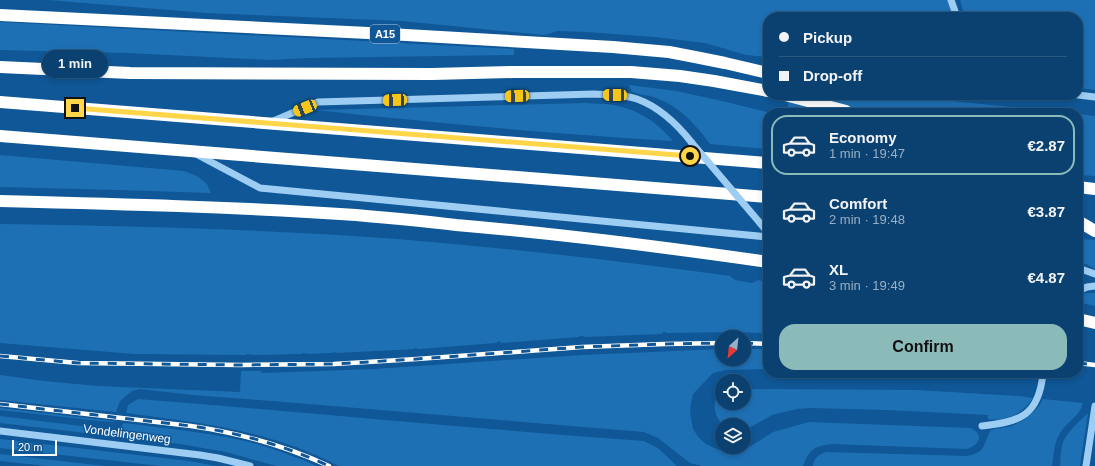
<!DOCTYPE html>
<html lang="en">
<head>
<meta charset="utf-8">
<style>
	body { margin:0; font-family:Helvetica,sans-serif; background:#194c78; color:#f1f3f6; height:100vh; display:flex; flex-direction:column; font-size:15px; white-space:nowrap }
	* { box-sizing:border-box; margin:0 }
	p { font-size:13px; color:#9aafc3 }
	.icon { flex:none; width:22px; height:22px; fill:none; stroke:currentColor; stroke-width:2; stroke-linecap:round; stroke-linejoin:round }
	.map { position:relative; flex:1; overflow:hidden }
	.sheet { position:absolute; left:763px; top:108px; width:320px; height:270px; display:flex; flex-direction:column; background:#0b4170; border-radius:16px; box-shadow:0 2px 6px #0003,0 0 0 1px #2b5a83 }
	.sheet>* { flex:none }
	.guide { position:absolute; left:763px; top:12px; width:320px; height:88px; border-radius:16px; box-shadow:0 2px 6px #0003,0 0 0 1px #2b5a83; display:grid; align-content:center; height:88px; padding:0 16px; background:#0b4170 }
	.needle { width:26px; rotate:207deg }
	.fabs { position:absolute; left:715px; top:330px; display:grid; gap:8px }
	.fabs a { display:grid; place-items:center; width:36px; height:36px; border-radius:50%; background:#0b4170; box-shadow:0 2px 6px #0003,0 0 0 1px #2b5a83; font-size:20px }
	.scale { position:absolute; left:12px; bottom:10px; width:45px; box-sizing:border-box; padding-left:4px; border:2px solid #fff; border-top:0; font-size:11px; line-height:14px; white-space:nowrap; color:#fff; -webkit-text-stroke:3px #0f5796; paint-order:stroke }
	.end { position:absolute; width:18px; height:18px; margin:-9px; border:5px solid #ffd54a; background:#111; box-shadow:0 0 0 2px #111 }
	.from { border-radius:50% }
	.bubble { position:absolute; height:28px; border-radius:14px; background:#0b4170; box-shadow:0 2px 6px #0003,0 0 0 1px #2b5a83; font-size:13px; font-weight:800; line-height:28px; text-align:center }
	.car { position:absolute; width:12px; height:24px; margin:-12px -6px; border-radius:5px; box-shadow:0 0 3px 1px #0007; background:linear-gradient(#f5c518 24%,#345 0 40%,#f5c518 0 76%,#345 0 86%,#f5c518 0) }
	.guide b { display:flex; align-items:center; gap:14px; height:38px; font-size:15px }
	.guide b+b { border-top:1px solid #2b5a83 }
	.guide i { width:10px; height:10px; background:#f1f3f6 }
	ul { padding:7px 0 0; list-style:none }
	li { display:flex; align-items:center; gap:12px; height:60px; margin:0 8px 6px; padding:0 8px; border:2px solid transparent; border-radius:16px }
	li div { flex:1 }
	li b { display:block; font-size:15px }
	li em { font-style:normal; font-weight:800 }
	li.active { border-color:#8bbbb9 }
	li>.icon { width:36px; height:36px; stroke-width:1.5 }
	.button { display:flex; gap:8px; margin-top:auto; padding:8px 16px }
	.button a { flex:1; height:46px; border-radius:16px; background:#8bbbb9; color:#111; font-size:16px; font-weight:800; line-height:46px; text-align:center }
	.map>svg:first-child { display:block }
	.green { fill:#1e70b4 }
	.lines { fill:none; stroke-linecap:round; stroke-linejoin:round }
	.minor { stroke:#9ecdf4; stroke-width:7 }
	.highway { stroke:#fff; stroke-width:12 }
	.rail-casing { stroke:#fff; stroke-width:4.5 }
	.rail { stroke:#0f5796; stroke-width:3; stroke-dasharray:9; stroke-linecap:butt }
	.minor-bridge { stroke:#9ecdf4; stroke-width:7 }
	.route { stroke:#ffd54a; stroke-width:5 }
	.labels { text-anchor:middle; stroke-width:3; stroke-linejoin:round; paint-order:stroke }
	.shield { fill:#0f5796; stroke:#b7cde0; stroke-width:1 }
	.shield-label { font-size:11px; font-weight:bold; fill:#fff }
	.street-label { font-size:12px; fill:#fff; stroke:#0f5796 }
</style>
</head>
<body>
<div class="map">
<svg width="1095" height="466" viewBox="0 0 1095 466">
	<rect width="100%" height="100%" fill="#0f5796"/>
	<!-- green -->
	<g class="green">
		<path d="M48 0H949L956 17H768V57L746 55 705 43 655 37 586 32 558 31 544 35 402 21 206 13Z"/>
		<path d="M960 0H1095V90L1078 88V17H965Z"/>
		<path d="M0 22 514 49V55L308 58 271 60 127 53 0 50Z"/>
		<path d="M629 85 676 91 722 101 771 113H768V149L710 144C695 123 676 103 650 96 644 95 638 94 632 92Z"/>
		<path d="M789 95H933L943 100 1069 113H787Z"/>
		<path d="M586 103C595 104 604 103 613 105 638 109 657 122 673 141 554 134 435 123 316 110Z"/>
		<path d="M1078 114 1095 116V176L1078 175Z"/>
		<path d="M0 155 184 171 197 176 207 184 211 193 119 190 0 187Z"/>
		<path d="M0 224C132 226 265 229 397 239 509 248 620 261 730 276L735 280 752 283 758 280 768 282V333L733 332 667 333 665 332H663L662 334 584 337 583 336H580L579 337 501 343 500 341 497 342 496 343 419 349 415 348 414 349 337 353 336 352 332 353 308 354 302 353V354L255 355 247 354 246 355 134 354 0 343Z"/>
		<path d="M1078 239 1095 240V269L1086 264 1078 262Z"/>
		<path d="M1086 293H1095V306L1078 302V296Z"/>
		<path d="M722 349V359H744V349H768V369L725 370 713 373 693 394 691 403 690 413 693 429 699 438 706 444 719 450 736 452 746 449 751 446 773 432 809 422 971 428C984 435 980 445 967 449L832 444C814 446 809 450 803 466H702L690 463 658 438 644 432 272 401 192 395 140 389 132 391 120 401 116 412 0 400V375L44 381 98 386 240 392 241 371H261V373L374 369 582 355Z"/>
		<path d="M975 373H1039V378Z"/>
		<path d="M744 389 916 390 1020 396 1033 398C1024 413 1006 422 988 419V415L887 410 810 408 797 409 772 415 749 428 744 429V425H723C713 415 711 400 722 390V403H744Z"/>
		<path d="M138 399C307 412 475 429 644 441L659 449 677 466H339C270 430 202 423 126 413L128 405Z"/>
		<path d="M1043 399 1083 403C1080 415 1070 420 1062 430 1054 440 1054 454 1052 466H813C814 457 819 455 826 452L966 456C987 453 982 445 991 430 997 428 1003 428 1009 427 1023 422 1037 412 1043 399Z"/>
		<path d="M0 408 113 421V422L99 421 0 410Z"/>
		<path d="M1088 413 1080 466H1060C1061 458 1060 448 1064 440 1069 430 1080 421 1088 413Z"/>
		<path d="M0 416 113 430 120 428 124 423C164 428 205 432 245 441 270 447 293 456 317 466H276L226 452 180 444 0 423Z"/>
		<path d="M0 439 189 461 216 466H160L0 448Z"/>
		<path d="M0 454 105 466H47L0 461Z"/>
	</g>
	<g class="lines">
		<!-- minor -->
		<g class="minor">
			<path d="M951 0 957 17"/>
			<path d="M1078 95 1095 97"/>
			<path d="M271 122 318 102 594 94C608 95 623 94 637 99 659 107 678 125 692 143"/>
			<path d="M196 154 260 188 768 237"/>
			<path d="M760 223 768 233"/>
			<path d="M1078 268 1095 274"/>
			<path d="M1078 291 1087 287 1095 286"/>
			<path d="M982 426C1021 422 1039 415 1043 373"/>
			<path d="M0 431 200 455 218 458 250 466"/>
			<path d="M1086 466 1095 406"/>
		</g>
		<!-- highway -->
		<g class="highway">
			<path d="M0 15 389 34 613 47 669 52 695 57 725 63 768 73"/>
			<path d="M0 67 130 73 432 74 513 72H631L680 76 714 81 768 91"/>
			<path d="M785 95 846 111"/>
			<path d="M0 102 768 163"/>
			<path d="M0 136 768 197"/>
			<path d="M1078 187 1095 189"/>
			<path d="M0 201C119 204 238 207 356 215 390 218 423 221 456 225 561 234 664 247 768 262"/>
			<path d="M1078 221 1095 231"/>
			<path d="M1078 319 1095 323"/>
		</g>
		<!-- rail casing -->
		<g class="rail-casing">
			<g id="rail">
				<path d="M744 343 768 344"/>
				<path d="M0 356 78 363 241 365 334 364 417 359 582 347 665 344 722 343"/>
				<path d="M1078 363 1095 365"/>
				<path d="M0 404 191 426C240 433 283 445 329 466"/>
			</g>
		</g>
		<!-- rail -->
		<use href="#rail" class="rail"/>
		<!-- minor-bridge -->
		<path class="minor-bridge" d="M692 143 760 223"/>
	</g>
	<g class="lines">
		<!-- route -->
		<path class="route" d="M75 108 690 156"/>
	</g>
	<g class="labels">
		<!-- shield labels -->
		<rect class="shield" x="370" y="25" width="30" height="18" rx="3"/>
		<g class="shield-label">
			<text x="385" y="38">A15</text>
		</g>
		<!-- street labels -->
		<g class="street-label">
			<text transform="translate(127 434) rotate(7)" y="4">Vondelingenweg</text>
		</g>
	</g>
</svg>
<div class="fabs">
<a><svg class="needle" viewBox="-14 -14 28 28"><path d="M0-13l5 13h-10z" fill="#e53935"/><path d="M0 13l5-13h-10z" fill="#9aafc3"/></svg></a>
<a><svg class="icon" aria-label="locate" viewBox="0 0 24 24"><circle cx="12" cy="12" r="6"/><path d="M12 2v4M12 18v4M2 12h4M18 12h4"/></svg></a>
<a><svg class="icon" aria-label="layers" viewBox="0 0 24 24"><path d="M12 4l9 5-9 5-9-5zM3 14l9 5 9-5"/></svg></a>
</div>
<div class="scale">20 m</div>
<i class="end from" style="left:690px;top:156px"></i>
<i class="end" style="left:75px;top:108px"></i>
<div class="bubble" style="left:42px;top:50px;width:66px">1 min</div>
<i class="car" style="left:615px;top:95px;rotate:271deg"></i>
<i class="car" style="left:517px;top:96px;rotate:268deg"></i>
<i class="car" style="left:395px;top:100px;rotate:268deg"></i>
<i class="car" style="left:305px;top:108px;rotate:248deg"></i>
<div class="guide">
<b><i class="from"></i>Pickup</b>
<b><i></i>Drop-off</b>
</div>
<section class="sheet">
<ul>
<li class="active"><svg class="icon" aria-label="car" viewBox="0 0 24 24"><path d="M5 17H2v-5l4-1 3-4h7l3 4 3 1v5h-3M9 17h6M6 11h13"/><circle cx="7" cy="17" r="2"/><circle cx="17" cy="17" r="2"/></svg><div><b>Economy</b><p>1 min · 19:47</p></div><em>€2.87</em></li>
<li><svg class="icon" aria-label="car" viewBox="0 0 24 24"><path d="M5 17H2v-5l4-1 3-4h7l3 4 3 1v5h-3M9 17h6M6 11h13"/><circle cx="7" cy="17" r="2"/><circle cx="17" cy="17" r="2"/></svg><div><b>Comfort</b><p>2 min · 19:48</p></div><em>€3.87</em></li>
<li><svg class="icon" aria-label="car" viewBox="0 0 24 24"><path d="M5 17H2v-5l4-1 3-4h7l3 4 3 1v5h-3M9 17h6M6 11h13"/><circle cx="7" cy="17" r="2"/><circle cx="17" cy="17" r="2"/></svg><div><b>XL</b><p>3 min · 19:49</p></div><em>€4.87</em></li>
</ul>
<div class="button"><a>Confirm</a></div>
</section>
</div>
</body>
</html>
